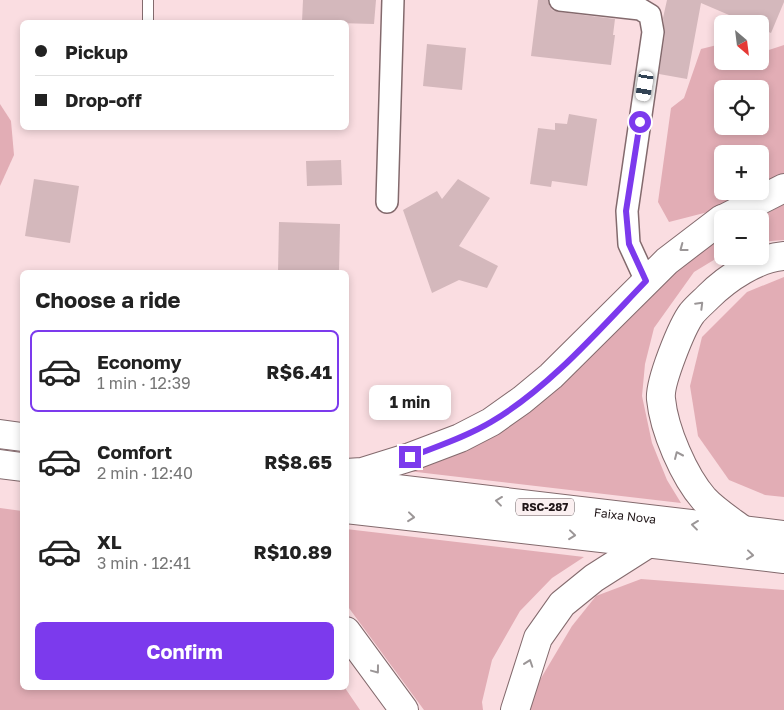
<!DOCTYPE html>
<html lang="en">
<head>
<meta charset="utf-8">
<style>
	body { margin:0; font-family:"Golos Text",sans-serif; background:#f6f6f6; color:#222; height:100vh; display:flex; flex-direction:column; font-size:19px; white-space:nowrap }
	* { box-sizing:border-box; margin:0 }
	p { font-size:16px; color:#767676 }
	.icon { flex:none; width:28px; height:28px; fill:none; stroke:currentColor; stroke-width:2; stroke-linecap:round; stroke-linejoin:round }
	.map { position:relative; flex:1; overflow:hidden }
	.panel { position:absolute; left:20px; top:270px; width:329px; height:420px; display:flex; flex-direction:column; background:#fff; border-radius:8px; box-shadow:0 2px 8px #0003 }
	.panel>* { flex:none }
	.banner { position:absolute; left:20px; top:20px; width:329px; height:110px; border-radius:8px; box-shadow:0 2px 8px #0003; display:grid; align-content:center; height:110px; padding:0 15px; background:#fff }
	.needle { width:32px; rotate:152deg }
	.tools { position:absolute; left:714px; top:15px; display:grid; gap:10px }
	.tools a { display:grid; place-items:center; width:55px; height:55px; border-radius:8px; background:#fff; box-shadow:0 2px 8px #0003; font-size:25px }
	.end { position:absolute; width:22px; height:22px; margin:-11px; border:6px solid #7c3aed; background:#fff; box-shadow:0 0 0 2px #fff }
	.from { border-radius:50% }
	.bubble { position:absolute; height:35px; border-radius:8px; background:#fff; box-shadow:0 2px 8px #0003; font-size:16px; font-weight:700; line-height:35px; text-align:center }
	.car { position:absolute; width:15px; height:30px; margin:-15px -8px; border-radius:6px; box-shadow:0 0 4px 1px #0007; background:linear-gradient(#fff 24%,#345 0 40%,#fff 0 76%,#345 0 86%,#fff 0) }
	.banner b { display:flex; align-items:center; gap:18px; height:48px; font-size:19px }
	.banner b+b { border-top:1px solid #e0e0e0 }
	.banner i { width:12px; height:12px; background:#222 }
	ul { padding:0; list-style:none }
	li { display:flex; align-items:center; gap:15px; height:82px; margin:0 10px 8px; padding:0 5px; border:2px solid transparent; border-radius:8px }
	li div { flex:1 }
	li b { display:block; font-size:19px }
	li em { font-style:normal; font-weight:700 }
	li.current { border-color:#7c3aed }
	li>.icon { width:45px; height:45px; stroke-width:1.5 }
	h2 { padding:0 15px; font-size:22px; line-height:60px }
	.action { display:flex; gap:10px; margin-top:auto; padding:10px 15px }
	.action a { flex:1; height:58px; border-radius:8px; background:#7c3aed; color:#fff; font-size:20px; font-weight:700; line-height:58px; text-align:center }
	.map>svg:first-child { display:block }
	.green { fill:#e2adb5; fill-rule:evenodd }
	.building { fill:#d4b8bc }
	.lines { fill:none; stroke-linecap:round; stroke-linejoin:round }
	.lane-casing { stroke:#836a6d; stroke-width:12 }
	.street-casing { stroke:#836a6d; stroke-width:24 }
	.highway-casing { stroke:#836a6d; stroke-width:30 }
	.lane { stroke:#fff; stroke-width:10 }
	.street { stroke:#fff; stroke-width:21 }
	.highway { stroke:#fff; stroke-width:28 }
	.oneway { stroke:#9b9697 }
	.route { stroke:#7c3aed; stroke-width:6 }
	.labels { text-anchor:middle; stroke-width:5; stroke-linejoin:round; paint-order:stroke }
	.shield { fill:#fbf0f1; stroke:#625759; stroke-width:1 }
	.shield-label { font-size:11px; font-weight:bold; fill:#201618 }
	.street-label { font-size:12px; fill:#201618; stroke:#fbf0f1 }
</style>
</head>
<body>
<div class="map">
<svg width="784" height="710" viewBox="0 0 784 710">
	<rect width="100%" height="100%" fill="#fadde1"/>
	<!-- green -->
	<g class="green">
		<path d="M717 45 722 47V61H760V53L784 45V173L760 186V154H722V191H749L708 212 669 222 658 202 671 108 684 98 701 49ZM722 89H760V126H722Z"/>
		<path d="M0 104 11 121 14 155 0 186Z"/>
		<path d="M784 204V240L760 242V219H757Z"/>
		<path d="M722 237V255L694 272 654 328 645 364 642 396 652 443 667 480 681 503 408 471 443 460 485 439 650 288Z"/>
		<path d="M784 277V497L765 495 729 480 698 436 690 386 702 337 747 292Z"/>
		<path d="M0 508 22 511V688H345L360 710H0Z"/>
		<path d="M346 529 584 557 552 578 520 611 492 660 482 702 483 710H424L346 604Z"/>
		<path d="M641 579 784 590V710H530L531 695 572 626 596 596Z"/>
	</g>
	<!-- building -->
	<g class="building">
		<path d="M303 0H376L374 24 302 22Z"/>
		<path d="M538 0H548L549 5 552 10 559 12 615 19 613 35H615L611 65 531 56Z"/>
		<path d="M667 0H784V2L771 33 760 28V24H750L701 3 687 79 659 74 665 34 663 18Z"/>
		<path d="M427 44 466 48 462 90 423 86Z"/>
		<path d="M569 114 597 119 587 186 552 181 551 187 530 184 538 128 555 130V123L567 124Z"/>
		<path d="M341 160 342 185 307 186 306 161Z"/>
		<path d="M34 179 79 186 70 243 25 236Z"/>
		<path d="M458 179 490 198 459 246 498 266 487 288 459 280 432 293 403 210 437 191 442 199Z"/>
		<path d="M279 222 340 224 339 272H278Z"/>
	</g>
	<g class="lines">
		<!-- lane casing -->
		<g class="lane-casing">
			<path id="lane" d="M148 22V0"/>
		</g>
		<!-- street casing -->
		<g class="street-casing">
			<g id="street">
				<path d="M560 0 640 9 650 15 653 32 627 211 629 244 646 281"/>
				<path d="M387 202 393 0"/>
			</g>
		</g>
		<!-- highway casing -->
		<g class="highway-casing">
			<g id="highway">
				<path d="M723 219 784 188"/>
				<path d="M0 434 22 437"/>
				<path d="M0 464 22 467"/>
				<path d="M346 473 362 472 410 457 460 438 491 422 522 400 551 376 667 261 722 219"/>
				<path id="s1" d="M346 483 784 535"/>
				<path d="M346 509 784 559"/>
				<path d="M743 530C731 521 715 511 704 499 684 476 664 430 661 399 659 383 682 326 692 313 697 307 703 302 708 297 727 278 757 258 784 256"/>
				<path d="M346 631 404 710"/>
				<path d="M515 710 538 638 562 604 594 578 649 543"/>
			</g>
		</g>
		<!-- lane -->
		<use href="#lane" class="lane"/>
		<!-- street -->
		<use href="#street" class="street"/>
		<!-- highway -->
		<use href="#highway" class="highway"/>
	</g>
	<!-- one-way arrows -->
	<defs><path id="oneway-chevron" d="M-2-3.5L2.5 0L-2 3.5" fill="none" stroke-width="1.6" stroke-linecap="round" stroke-linejoin="round" transform="scale(1.25)"/></defs>
	<g class="oneway">
		<use href="#oneway-chevron" transform="translate(683 248) rotate(143)"/>
		<use href="#oneway-chevron" transform="translate(700 305) rotate(-45)"/>
		<use href="#oneway-chevron" transform="translate(678 455) rotate(-114)"/>
		<use href="#oneway-chevron" transform="translate(499 501) rotate(-173)"/>
		<use href="#oneway-chevron" transform="translate(411 517) rotate(6)"/>
		<use href="#oneway-chevron" transform="translate(695 525) rotate(-173)"/>
		<use href="#oneway-chevron" transform="translate(572 535) rotate(6)"/>
		<use href="#oneway-chevron" transform="translate(750 555) rotate(6)"/>
		<use href="#oneway-chevron" transform="translate(529 663) rotate(-71)"/>
		<use href="#oneway-chevron" transform="translate(376 670) rotate(53)"/>
	</g>
	<g class="lines">
		<!-- route -->
		<path class="route" d="M410 457C438 446 466 437 491 422 549 388 599 330 646 281L629 244 626 211 640 122"/>
	</g>
	<g class="labels">
		<!-- shield labels -->
		<rect class="shield" x="516" y="498.5" width="58" height="17" rx="4"/>
		<g class="shield-label">
			<text x="545" y="511">RSC-287</text>
		</g>
		<!-- street labels -->
		<g class="street-label">
			<text dy="4" stroke="none"><textPath href="#s1" startOffset="281">Faixa Nova</textPath></text>
		</g>
	</g>
</svg>
<div class="tools">
<a><svg class="needle" viewBox="-14 -14 28 28"><path d="M0-13l5 13h-10z" fill="#e53935"/><path d="M0 13l5-13h-10z" fill="#767676"/></svg></a>
<a><svg class="icon" aria-label="locate" viewBox="0 0 24 24"><circle cx="12" cy="12" r="6"/><path d="M12 2v4M12 18v4M2 12h4M18 12h4"/></svg></a>
<a>+</a>
<a>−</a>
</div>
<i class="end from" style="left:640px;top:122px"></i>
<i class="end" style="left:410px;top:457px"></i>
<div class="bubble" style="left:369px;top:385px;width:82px">1 min</div>
<i class="car" style="left:645px;top:86px;rotate:189deg"></i>
<div class="banner">
<b><i class="from"></i>Pickup</b>
<b><i></i>Drop-off</b>
</div>
<section class="panel">
<h2>Choose a ride</h2>
<ul>
<li class="current"><svg class="icon" aria-label="car" viewBox="0 0 24 24"><path d="M5 17H2v-5l4-1 3-4h7l3 4 3 1v5h-3M9 17h6M6 11h13"/><circle cx="7" cy="17" r="2"/><circle cx="17" cy="17" r="2"/></svg><div><b>Economy</b><p>1 min · 12:39</p></div><em>R$6.41</em></li>
<li><svg class="icon" aria-label="car" viewBox="0 0 24 24"><path d="M5 17H2v-5l4-1 3-4h7l3 4 3 1v5h-3M9 17h6M6 11h13"/><circle cx="7" cy="17" r="2"/><circle cx="17" cy="17" r="2"/></svg><div><b>Comfort</b><p>2 min · 12:40</p></div><em>R$8.65</em></li>
<li><svg class="icon" aria-label="car" viewBox="0 0 24 24"><path d="M5 17H2v-5l4-1 3-4h7l3 4 3 1v5h-3M9 17h6M6 11h13"/><circle cx="7" cy="17" r="2"/><circle cx="17" cy="17" r="2"/></svg><div><b>XL</b><p>3 min · 12:41</p></div><em>R$10.89</em></li>
</ul>
<div class="action"><a>Confirm</a></div>
</section>
</div>
</body>
</html>
